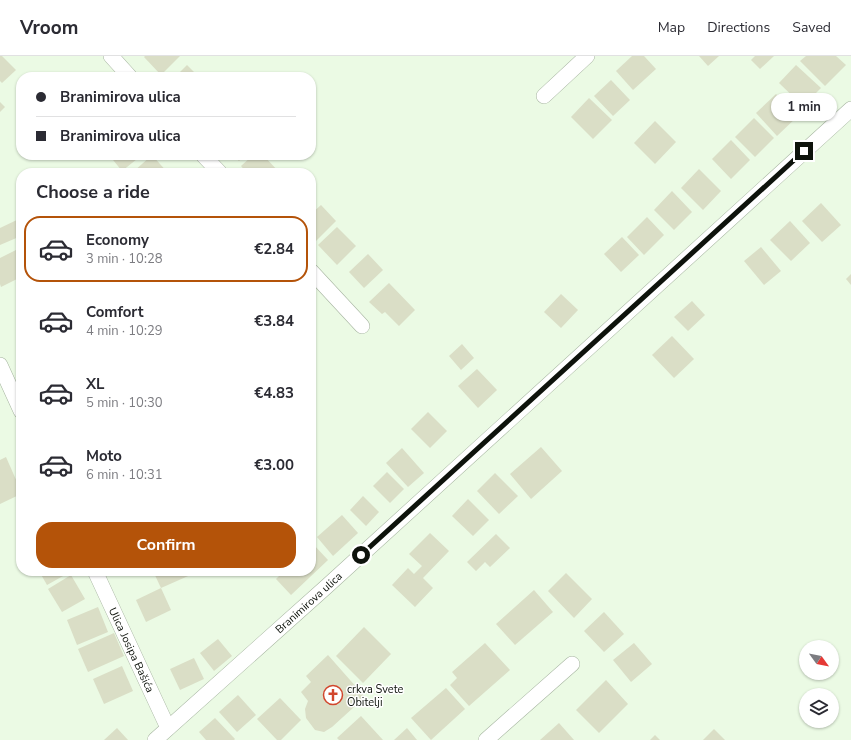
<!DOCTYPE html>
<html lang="en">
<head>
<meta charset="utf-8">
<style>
	body { margin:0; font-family:"Nunito Sans",sans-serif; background:#f2f2f3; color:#2b2b33; height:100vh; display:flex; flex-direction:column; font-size:15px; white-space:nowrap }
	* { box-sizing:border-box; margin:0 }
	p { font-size:13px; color:#7c7c81 }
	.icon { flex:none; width:22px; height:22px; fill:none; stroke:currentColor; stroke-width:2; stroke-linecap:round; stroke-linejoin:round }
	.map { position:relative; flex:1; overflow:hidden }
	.sheet { position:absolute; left:16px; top:112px; width:300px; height:408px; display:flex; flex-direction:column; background:#fff; border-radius:16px; box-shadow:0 1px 3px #0004 }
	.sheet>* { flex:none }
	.banner { position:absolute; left:16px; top:16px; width:300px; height:88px; border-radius:16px; box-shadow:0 1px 3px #0004; display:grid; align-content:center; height:88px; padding:0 20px; background:#fff }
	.needle { width:26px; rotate:123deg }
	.fabs { position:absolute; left:799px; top:584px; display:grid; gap:8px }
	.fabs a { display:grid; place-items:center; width:40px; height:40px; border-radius:50%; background:#fff; box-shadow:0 1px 3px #0004; font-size:20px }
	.end { position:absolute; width:18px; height:18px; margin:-9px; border:5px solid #0e130c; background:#fff; box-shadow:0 0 0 2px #fff }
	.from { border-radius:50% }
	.bubble { position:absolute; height:28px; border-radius:14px; background:#fff; box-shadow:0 1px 3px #0004; font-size:13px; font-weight:700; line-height:28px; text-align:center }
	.banner b { display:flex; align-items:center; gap:14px; height:38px; font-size:15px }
	.banner b+b { border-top:1px solid #e1e1e2 }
	.banner i { width:10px; height:10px; background:#2b2b33 }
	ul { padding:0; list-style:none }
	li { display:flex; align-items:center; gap:12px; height:66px; margin:0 8px 6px; padding:0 12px; border:2px solid transparent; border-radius:16px }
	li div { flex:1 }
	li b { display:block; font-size:15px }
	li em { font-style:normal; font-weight:700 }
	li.selected { border-color:#b45309 }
	li>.icon { width:36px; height:36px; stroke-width:1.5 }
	h2 { padding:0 20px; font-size:18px; line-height:48px }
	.primary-button { display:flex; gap:8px; margin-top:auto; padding:8px 20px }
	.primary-button a { flex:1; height:46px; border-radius:16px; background:#b45309; color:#fff; font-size:16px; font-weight:700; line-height:46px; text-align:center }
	header { display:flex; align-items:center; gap:24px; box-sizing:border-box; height:56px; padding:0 20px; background:#fff; border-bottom:1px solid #e1e1e2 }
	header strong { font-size:19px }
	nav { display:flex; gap:22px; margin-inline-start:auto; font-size:14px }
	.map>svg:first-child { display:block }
	.building { fill:#dadec6 }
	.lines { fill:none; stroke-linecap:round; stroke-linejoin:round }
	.minor-casing { stroke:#a6b4a0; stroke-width:16 }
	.minor { stroke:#fff; stroke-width:15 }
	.route { stroke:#0e130c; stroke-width:5 }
	.labels { text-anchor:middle; stroke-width:3; stroke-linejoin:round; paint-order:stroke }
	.street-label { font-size:11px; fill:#0e130c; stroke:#fff }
	.poi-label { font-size:11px; fill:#0e130c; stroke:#fff; text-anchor:start }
</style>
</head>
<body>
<header>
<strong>Vroom</strong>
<nav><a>Map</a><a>Directions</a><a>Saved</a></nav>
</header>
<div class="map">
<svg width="851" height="684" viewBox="0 0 851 684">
	<rect width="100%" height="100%" fill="#ebfae4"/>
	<!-- building -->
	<g class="building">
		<path d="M0 0H2L16 14 2 27 0 25Z"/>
		<path d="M145 0H180L161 19 144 1Z"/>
		<path d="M632 0H644L656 13 633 34 616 15Z"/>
		<path d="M699 0H719L708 10Z"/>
		<path d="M755 0H774L760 13 751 4Z"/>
		<path d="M806 0H836L846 9 825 30 800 5Z"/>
		<path d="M187 9 199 21H175Z"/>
		<path d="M796 9 821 32 803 50 779 27Z"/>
		<path d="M611 24 630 44 613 60 594 40Z"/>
		<path d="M776 38 798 60 777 80 756 57Z"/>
		<path d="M589 42 612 64 593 83 571 61Z"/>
		<path d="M0 46 5 51 0 56Z"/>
		<path d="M754 62 774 82 755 101 735 81Z"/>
		<path d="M655 65 676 86 655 108 634 87Z"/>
		<path d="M731 84 750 104 731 123 712 103Z"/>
		<path d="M109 99H142L122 115Z"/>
		<path d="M152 99 168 117H132Z"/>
		<path d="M232 99H245L239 105Z"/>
		<path d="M253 99H263L280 117H247L241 110Z"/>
		<path d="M699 113 721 135 703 154 681 132Z"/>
		<path d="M672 135 692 156 674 174 654 154Z"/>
		<path d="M821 147 841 169 822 186 802 165Z"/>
		<path d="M321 149 336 165 316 185 311 179V158Z"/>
		<path d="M647 161 664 179 644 199 627 181Z"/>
		<path d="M21 162V180L0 189V172Z"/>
		<path d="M790 165 810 187 791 205 770 184Z"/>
		<path d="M337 171 356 190 337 209 318 189Z"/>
		<path d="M622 181 639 199 621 216 604 198Z"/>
		<path d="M761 191 781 215 764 229 744 205Z"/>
		<path d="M16 194 21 205V221L1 231 0 228V202Z"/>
		<path d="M368 198 383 214 364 232 349 216Z"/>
		<path d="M851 218V229L846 223Z"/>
		<path d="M389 227 415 254 399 270 385 256 382 258 369 246Z"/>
		<path d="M561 238 578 254 561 272 544 256Z"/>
		<path d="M692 245 705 259 688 275 674 261Z"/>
		<path d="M21 278V291L16 280Z"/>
		<path d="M672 280 694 303 674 322 652 299Z"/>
		<path d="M462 288 474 302 461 314 449 300Z"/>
		<path d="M477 313 497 334 478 352 458 330Z"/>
		<path d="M428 356 447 375 430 392 411 373Z"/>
		<path d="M541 391 562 415 531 443 510 418Z"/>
		<path d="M402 392 424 417 408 431 386 407Z"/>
		<path d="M6 401 21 435V438L0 448V404Z"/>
		<path d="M387 416 404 433 390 447 373 430Z"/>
		<path d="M495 417 518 440 499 458 477 435Z"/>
		<path d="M363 440 379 456 366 470 350 454Z"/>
		<path d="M468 443 489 464 473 480 452 460Z"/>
		<path d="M342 459 358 477 333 500 317 481Z"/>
		<path d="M430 477 449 495 423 522 433 532 415 551 392 529 408 512 414 518 422 510 409 498Z"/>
		<path d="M496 478 510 492 490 511 485 506 476 515 467 506Z"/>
		<path d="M313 488 328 504 291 539 276 523 284 515H311V489Z"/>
		<path d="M39 515H72L47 529Z"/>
		<path d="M153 515H194L195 517 161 532Z"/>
		<path d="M566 517 592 543 574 562 548 535Z"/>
		<path d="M71 519 85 543 62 556 48 533Z"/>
		<path d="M161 532 171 554 146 566 136 544Z"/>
		<path d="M534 534 553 556 515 589 496 568Z"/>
		<path d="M98 551 108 576 77 589 67 564Z"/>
		<path d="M604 556 624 578 604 596 584 575Z"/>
		<path d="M364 571 391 598 363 627 336 600Z"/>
		<path d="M114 577 124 600 88 616 78 593Z"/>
		<path d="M218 583 232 600 214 615 200 597Z"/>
		<path d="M485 587 510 614 469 650 450 629 457 622 452 616Z"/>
		<path d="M634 587 652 608 631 626 613 604Z"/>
		<path d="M328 599 365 641 332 671 324 676 315 674 306 662 305 653 308 645 301 636 311 626 306 620Z"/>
		<path d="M194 602 204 623 180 634 170 613Z"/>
		<path d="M122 610 133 635 104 648 93 623Z"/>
		<path d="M606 624 628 648 599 677 576 654Z"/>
		<path d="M446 632 465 653 431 684 411 662Z"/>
		<path d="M238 639 256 659 237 676 219 656Z"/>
		<path d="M280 642 301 664 281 684H277L257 663Z"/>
		<path d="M361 660 383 684H339L337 682Z"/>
		<path d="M215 662 235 683 234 684H206L199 676Z"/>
		<path d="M559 667 574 684H540Z"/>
		<path d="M117 672 128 684H104Z"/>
		<path d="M407 672 417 684H394Z"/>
		<path d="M714 673 725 684H703Z"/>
		<path d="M655 679 660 684H650Z"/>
	</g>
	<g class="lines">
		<!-- minor casing -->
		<g class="minor-casing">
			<g id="minor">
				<path d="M111 0 130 21"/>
				<path d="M544 40 587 0"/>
				<path d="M203 99 220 117"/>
				<path d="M311 215 362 270"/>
				<path d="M0 309 21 355"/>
				<path id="s1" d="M95 515 168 672"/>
				<path id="s2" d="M155 684 326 531 851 53"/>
				<path d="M486 684 572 608"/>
			</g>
		</g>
		<!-- minor -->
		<use href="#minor" class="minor"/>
	</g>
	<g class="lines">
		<!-- route -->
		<path class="route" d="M361 499 804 95"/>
	</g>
	<!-- icons -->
	<defs>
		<g id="church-ring" transform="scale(1)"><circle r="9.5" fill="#fff" stroke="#d1462c" stroke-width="1.5"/><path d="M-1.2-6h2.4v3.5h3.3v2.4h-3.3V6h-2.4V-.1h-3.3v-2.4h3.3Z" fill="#d1462c"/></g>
	</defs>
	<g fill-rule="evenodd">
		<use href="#church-ring" x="333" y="639"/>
	</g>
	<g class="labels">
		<!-- street labels -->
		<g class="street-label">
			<text dy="4" stroke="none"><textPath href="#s2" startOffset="206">Branimirova ulica</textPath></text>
			<text dy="4" stroke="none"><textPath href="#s1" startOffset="87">Ulica Josipa Bašića</textPath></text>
		</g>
		<!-- poi labels -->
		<g class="poi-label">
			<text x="347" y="637">crkva Svete<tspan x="347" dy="13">Obitelji</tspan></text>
		</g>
	</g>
</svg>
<div class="fabs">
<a><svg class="needle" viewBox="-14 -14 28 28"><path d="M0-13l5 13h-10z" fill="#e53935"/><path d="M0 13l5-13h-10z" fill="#7c7c81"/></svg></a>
<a><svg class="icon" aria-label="layers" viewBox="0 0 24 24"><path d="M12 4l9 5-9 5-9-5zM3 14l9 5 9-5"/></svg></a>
</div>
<i class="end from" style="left:361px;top:499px"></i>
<i class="end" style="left:804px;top:95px"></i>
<div class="bubble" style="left:771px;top:37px;width:66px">1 min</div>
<div class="banner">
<b><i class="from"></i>Branimirova ulica</b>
<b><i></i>Branimirova ulica</b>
</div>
<section class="sheet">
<h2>Choose a ride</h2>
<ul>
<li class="selected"><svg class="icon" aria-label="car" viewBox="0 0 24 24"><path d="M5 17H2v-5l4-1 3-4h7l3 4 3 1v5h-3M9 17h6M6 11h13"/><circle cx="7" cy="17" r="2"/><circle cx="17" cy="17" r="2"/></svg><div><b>Economy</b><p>3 min · 10:28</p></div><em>€2.84</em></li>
<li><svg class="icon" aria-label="car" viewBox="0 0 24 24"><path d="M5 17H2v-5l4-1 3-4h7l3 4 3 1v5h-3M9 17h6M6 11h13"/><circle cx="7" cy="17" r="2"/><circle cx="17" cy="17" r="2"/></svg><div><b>Comfort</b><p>4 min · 10:29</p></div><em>€3.84</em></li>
<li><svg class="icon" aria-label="car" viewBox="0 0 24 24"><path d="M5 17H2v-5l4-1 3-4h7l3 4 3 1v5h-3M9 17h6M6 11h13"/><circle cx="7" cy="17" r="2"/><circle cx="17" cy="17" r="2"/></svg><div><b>XL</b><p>5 min · 10:30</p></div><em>€4.83</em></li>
<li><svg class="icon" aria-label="car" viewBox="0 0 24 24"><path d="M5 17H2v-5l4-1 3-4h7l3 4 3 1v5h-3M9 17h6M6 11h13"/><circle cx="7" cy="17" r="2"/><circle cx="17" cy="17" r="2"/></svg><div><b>Moto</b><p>6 min · 10:31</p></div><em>€3.00</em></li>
</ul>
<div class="primary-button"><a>Confirm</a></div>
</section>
</div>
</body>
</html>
